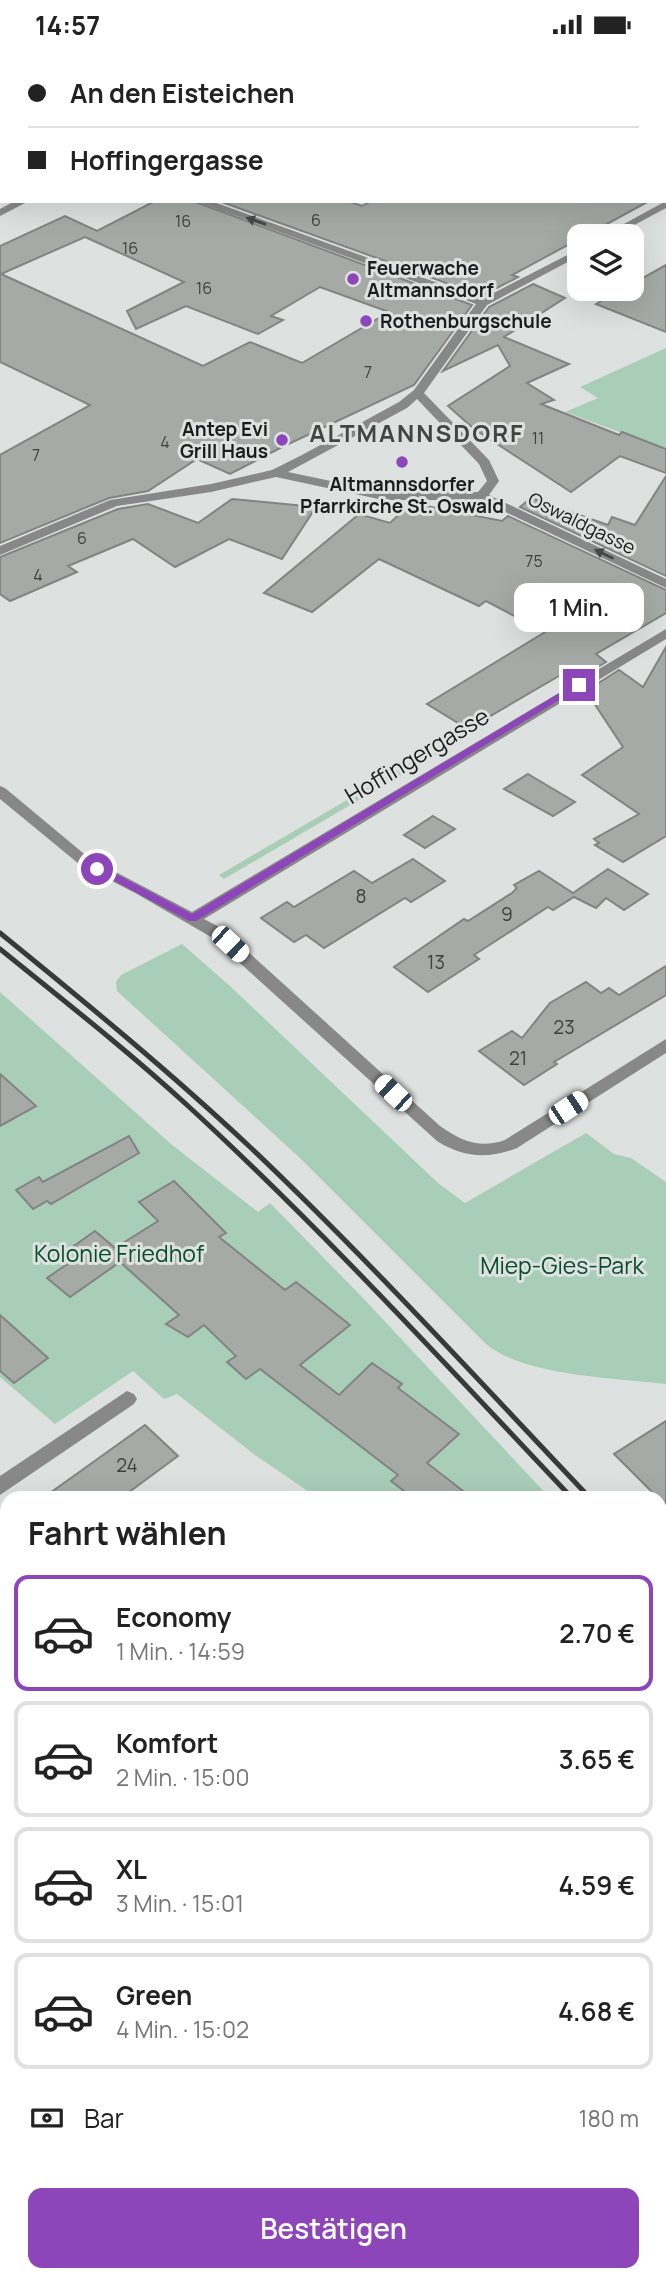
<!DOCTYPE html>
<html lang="de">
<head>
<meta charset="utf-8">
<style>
	body { margin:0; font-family:Manrope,sans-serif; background:#f6f6f6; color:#222; height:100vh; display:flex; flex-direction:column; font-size:26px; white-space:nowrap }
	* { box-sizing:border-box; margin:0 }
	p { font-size:23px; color:#767676 }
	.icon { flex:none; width:38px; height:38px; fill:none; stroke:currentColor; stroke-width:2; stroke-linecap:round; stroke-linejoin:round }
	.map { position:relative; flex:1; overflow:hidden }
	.details { position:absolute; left:0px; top:1442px; width:667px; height:791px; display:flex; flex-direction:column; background:#fff; border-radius:21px 21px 0 0; box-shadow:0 7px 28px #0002 }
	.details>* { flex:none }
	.guide { position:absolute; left:0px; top:0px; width:667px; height:154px; box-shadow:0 7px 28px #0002; display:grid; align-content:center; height:154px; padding:0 28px; background:#fff }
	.tools { position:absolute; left:567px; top:175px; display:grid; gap:14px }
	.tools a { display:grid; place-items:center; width:77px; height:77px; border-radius:14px; background:#fff; box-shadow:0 7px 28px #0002; font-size:35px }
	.end { position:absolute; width:32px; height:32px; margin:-16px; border:9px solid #8d46ba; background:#fff; box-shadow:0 0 0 4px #fff }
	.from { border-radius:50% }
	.bubble { position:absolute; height:49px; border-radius:14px; background:#fff; box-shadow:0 7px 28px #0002; font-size:23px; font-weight:600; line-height:49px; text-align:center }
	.car { position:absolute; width:21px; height:42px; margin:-21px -10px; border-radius:9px; box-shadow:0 0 5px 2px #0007; background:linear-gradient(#fff 24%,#345 0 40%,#fff 0 76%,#345 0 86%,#fff 0) }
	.guide b { display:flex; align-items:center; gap:24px; height:66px; font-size:26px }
	.guide b+b { border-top:2px solid #e0e0e0 }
	.guide i { width:18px; height:18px; background:#222 }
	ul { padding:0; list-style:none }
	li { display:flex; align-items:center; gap:21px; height:116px; margin:0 14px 10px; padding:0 14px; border:4px solid #e0e0e0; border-radius:14px }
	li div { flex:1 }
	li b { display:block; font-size:26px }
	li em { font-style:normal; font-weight:600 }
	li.current { border-color:#8d46ba }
	li>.icon { width:63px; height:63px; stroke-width:1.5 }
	h2 { padding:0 28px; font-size:32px; line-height:84px }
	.pay { display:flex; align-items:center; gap:18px; height:77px; padding:0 28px; font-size:26px }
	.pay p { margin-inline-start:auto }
	.cta { display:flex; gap:14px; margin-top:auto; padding:14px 28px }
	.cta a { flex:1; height:80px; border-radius:14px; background:#8d46ba; color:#fff; font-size:28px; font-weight:600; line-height:80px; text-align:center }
	.status { display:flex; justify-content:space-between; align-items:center; height:49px; padding:0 35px; background:#fff; direction:ltr }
	.status svg { height:19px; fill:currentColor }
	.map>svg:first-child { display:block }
	.green { fill:#a9ceb8 }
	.building { fill:#a6aaa7; stroke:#818482; stroke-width:2; fill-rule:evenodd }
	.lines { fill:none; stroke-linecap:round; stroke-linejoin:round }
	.minor { fill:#878887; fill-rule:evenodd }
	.primary { fill:#3f4241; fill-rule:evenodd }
	.rail-far1 { stroke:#383a39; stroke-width:5 }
	.rail { stroke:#383a39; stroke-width:7 }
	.oneway { fill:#464746 }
	.route { fill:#8d46ba }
	.poi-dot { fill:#8d46ba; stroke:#dde1df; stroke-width:2.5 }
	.labels { text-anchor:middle; stroke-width:6; stroke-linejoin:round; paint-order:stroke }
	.far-number-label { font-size:16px; fill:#3e403e }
	.far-poi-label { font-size:19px; font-weight:bold; fill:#1b1c1b; stroke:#dde1df; text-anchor:start }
	.far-street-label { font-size:19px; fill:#1b1c1b; stroke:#dde1df }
	.number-label { font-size:19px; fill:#3e403e }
	.street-label { font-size:23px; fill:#1b1c1b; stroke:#dde1df }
	.park-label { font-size:23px; fill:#074c30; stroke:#dde1df }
	.far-district-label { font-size:24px; font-weight:bold; letter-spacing:2px; fill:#424543; stroke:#dde1df }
</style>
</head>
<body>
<div class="status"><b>14:57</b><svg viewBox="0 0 49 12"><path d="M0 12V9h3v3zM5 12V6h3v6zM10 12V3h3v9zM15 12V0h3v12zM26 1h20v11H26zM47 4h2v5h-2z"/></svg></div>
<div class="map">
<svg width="666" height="2233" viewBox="0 0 666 2233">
	<rect width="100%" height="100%" fill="#dde1df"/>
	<!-- green -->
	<g class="green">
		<path d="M666 299V400L565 363 598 349 580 338Z"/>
		<path d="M439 697 444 701 224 830 219 826Z"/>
		<path d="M182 895 230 937 438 1134 465 1154 586 1084 614 1105 631 1109 666 1133V1335C617 1329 524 1327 486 1295L300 1109 117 942 116 933 121 926Z"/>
		<path d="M0 943 171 1095 258 1163 270 1154 362 1248 549 1448 318 1449 255 1406 177 1345 164 1350 133 1322 55 1375 0 1328Z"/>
		<path d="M660 1569 666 1575V1688L660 1684Z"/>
		<path d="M666 2162V2233H585L593 2226H660V2167Z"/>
	</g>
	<!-- building -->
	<g class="building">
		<path d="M155 152H193L472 256 414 336 282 398 230 425 197 410 148 442 109 449 0 494V406L90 356 0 313V197L65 167 97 182ZM85 188 184 233 127 262 136 280 186 257 258 285 283 271 271 267 320 238 389 263 302 314 250 293 203 317 1 225Z"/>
		<path d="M219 152H348L362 157 371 152H649L585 187H579V190L512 226 518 228 482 247Z"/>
		<path d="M666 216V283L596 255 622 240H632V235Z"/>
		<path d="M533 235 565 249 504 288 569 315 527 334 554 351 541 355 619 386 622 383 666 400V424L620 407 571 443 474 380 448 357 510 317 498 296 443 322 489 258Z"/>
		<path d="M666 427V527L520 458 531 449 608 476 612 468 635 476Z"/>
		<path d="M232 450 316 458 282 510 229 490 175 518 133 490 68 517 77 523 10 552 0 545V508L118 460 148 455 198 474Z"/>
		<path d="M411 454 502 472 508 467 666 541V564L596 605 606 613 578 630 571 620 468 680 427 655 545 583 486 552 479 557 379 510 312 563 264 544 359 465 390 474Z"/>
		<path d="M666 598V787L623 813 595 796 599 794 594 790 639 765 582 726 623 698 586 642 619 621 643 638Z"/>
		<path d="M528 725 575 753 553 767 504 740Z"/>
		<path d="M433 767 455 780 425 799 404 786Z"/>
		<path d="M413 810 445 832 411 853 405 849 324 899 306 886 294 893 261 869 287 853 294 858 354 822 372 834Z"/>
		<path d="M608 820 648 845 624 861 606 849 596 859 574 848 553 861 548 858 474 906 479 910 428 943 394 918 464 870 468 872 512 844 517 839 514 836 539 822 573 844Z"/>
		<path d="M666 917V946L554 1013 557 1015 524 1036 479 1002 512 982 522 989 550 954 586 933 601 944 609 939 619 946Z"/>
		<path d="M0 1025 36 1057 0 1077Z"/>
		<path d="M129 1087 139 1104 51 1155 47 1152 33 1160 16 1141 39 1128 43 1133Z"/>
		<path d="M174 1132 226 1184 219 1188 285 1241 296 1233 350 1276 300 1316 339 1346 372 1314 402 1335 398 1339 459 1385 427 1414 472 1449H413L391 1432 398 1426 260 1320 246 1330 227 1313 236 1307 204 1276 188 1288 166 1275 179 1266 120 1213 70 1248 47 1229 80 1206 71 1199 95 1182 115 1199 158 1172 139 1153Z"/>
		<path d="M0 1266 48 1309 14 1334 0 1322Z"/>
		<path d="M666 1372V1457L614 1405Z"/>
		<path d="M145 1376 178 1407 121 1449H43Z"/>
	</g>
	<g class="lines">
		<!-- minor -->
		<g class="minor">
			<rect x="0" y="79" width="2" height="6"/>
			<path d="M15 152H29L0 167V160Z"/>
			<path d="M195 152H211L482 250 579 200V207L487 256 424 344 489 411 499 432 489 446 666 530V539L480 451H383L276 428 211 443 117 457 0 506V497L110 451 211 435 272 421 302 406 399 353 414 341 476 255ZM417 350 479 415 487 432 478 443H383L288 423 407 359Z"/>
			<path d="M666 152V159L614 187H602Z"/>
			<path d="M666 580V590L204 870 223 880 440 1077C461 1092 480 1100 505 1091L666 990V1004L517 1099C488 1110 464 1109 437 1092L211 888 137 845 79 815 0 750V737L5 739 89 809 192 863Z"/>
			<path d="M127 1342 134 1345 137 1350 134 1355 0 1446V1427Z"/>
			<path d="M0 1923 7 1926V1957L0 1954Z"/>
			<path d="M666 2111V2138L660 2140V2113Z"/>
			<path d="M186 2226H214L217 2233H189Z"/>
			<path d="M529 2226H560L557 2233H526Z"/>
		</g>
		<!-- primary -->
		<g class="primary">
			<path d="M326 0H362L363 2H328Z"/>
			<path d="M495 0H528L529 2H497Z"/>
			<rect x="665" y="9" width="1" height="6"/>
		</g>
		<!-- rail-far1 -->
		<g class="rail-far1">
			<path d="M0 884C85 953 170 1023 250 1098 368 1210 478 1331 590 1449"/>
			<path d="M0 900C63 951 127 1001 187 1056 322 1180 446 1316 572 1449"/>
		</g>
		<!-- rail -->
		<g class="rail">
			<path d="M660 1522 666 1528"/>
			<path d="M660 1542 666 1548"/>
		</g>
	</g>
	<!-- one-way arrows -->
	<defs><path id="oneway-solid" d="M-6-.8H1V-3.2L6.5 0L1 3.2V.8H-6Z" transform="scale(1.75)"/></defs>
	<g class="oneway">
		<use href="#oneway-solid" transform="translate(256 172) rotate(-161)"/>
		<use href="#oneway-solid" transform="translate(604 505) rotate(-154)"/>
	</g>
	<!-- route -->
	<path class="route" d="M576 634 584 636 196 872H189L92 820 101 817 192 865Z"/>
	<!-- markers -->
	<g class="poi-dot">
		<circle cx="353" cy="230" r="7"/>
		<circle cx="366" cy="272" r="7"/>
		<circle cx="282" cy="391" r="7"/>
		<circle cx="402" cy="413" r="7"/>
	</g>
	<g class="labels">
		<!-- far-number labels -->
		<g class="far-number-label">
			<text x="316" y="177">6</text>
			<text x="183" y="178">16</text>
			<text x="130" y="205">16</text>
			<text x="204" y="245">16</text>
			<text x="368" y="329">7</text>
			<text x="538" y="395">11</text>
			<text x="165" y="399">4</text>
			<text x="36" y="412">7</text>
			<text x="82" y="495">6</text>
			<text x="534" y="518">75</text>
			<text x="38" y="532">4</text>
		</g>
		<!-- far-poi labels -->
		<g class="far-poi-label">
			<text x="367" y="226">Feuerwache<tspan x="367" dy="22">Altmannsdorf</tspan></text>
			<text x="380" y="279">Rothenburgschule</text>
			<text x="268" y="387" text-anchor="end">Antep Evi<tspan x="268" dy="22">Grill Haus</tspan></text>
			<text x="402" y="442" text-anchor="middle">Altmannsdorfer<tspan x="402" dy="22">Pfarrkirche St. Oswald</tspan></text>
		</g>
		<!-- far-street labels -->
		<g class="far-street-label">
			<text transform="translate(582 474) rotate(26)" y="7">Oswaldgasse</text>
		</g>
		<!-- number labels -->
		<g class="number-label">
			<text x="361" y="854">8</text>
			<text x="507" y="872">9</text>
			<text x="436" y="920">13</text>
			<text x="564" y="985">23</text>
			<text x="518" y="1016">21</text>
			<text x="127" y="1423">24</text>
		</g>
		<!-- street labels -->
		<g class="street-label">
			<text transform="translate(417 707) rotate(-31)" y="8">Hoffingergasse</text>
		</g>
		<!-- park labels -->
		<g class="park-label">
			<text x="119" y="1213">Kolonie Friedhof</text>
			<text x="562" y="1225">Miep-Gies-Park</text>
		</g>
		<!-- far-district labels -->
		<g class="far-district-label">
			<text x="417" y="393">ALTMANNSDORF</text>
		</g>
	</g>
</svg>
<div class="tools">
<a><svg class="icon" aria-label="layers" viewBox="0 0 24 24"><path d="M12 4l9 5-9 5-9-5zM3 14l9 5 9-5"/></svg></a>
</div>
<i class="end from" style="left:97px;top:820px"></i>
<i class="end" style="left:579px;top:636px"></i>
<div class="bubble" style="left:514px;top:534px;width:130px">1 Min.</div>
<i class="car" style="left:230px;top:895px;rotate:133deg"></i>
<i class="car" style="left:393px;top:1044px;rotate:313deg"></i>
<i class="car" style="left:568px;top:1059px;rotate:57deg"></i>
<div class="guide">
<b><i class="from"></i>An den Eisteichen</b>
<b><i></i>Hoffingergasse</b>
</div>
<section class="details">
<h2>Fahrt wählen</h2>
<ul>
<li class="current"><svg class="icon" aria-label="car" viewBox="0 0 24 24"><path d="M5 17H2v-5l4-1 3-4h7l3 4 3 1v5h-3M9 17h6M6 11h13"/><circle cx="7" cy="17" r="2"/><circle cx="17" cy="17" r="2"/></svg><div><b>Economy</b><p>1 Min. · 14:59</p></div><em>2.70 €</em></li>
<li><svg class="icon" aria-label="car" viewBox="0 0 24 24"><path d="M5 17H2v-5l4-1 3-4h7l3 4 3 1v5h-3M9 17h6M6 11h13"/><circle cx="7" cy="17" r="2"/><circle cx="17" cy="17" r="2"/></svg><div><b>Komfort</b><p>2 Min. · 15:00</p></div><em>3.65 €</em></li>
<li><svg class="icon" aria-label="car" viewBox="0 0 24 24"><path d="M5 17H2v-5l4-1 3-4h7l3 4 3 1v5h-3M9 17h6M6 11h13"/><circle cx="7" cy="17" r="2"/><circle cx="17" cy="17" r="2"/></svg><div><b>XL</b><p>3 Min. · 15:01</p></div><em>4.59 €</em></li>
<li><svg class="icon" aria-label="car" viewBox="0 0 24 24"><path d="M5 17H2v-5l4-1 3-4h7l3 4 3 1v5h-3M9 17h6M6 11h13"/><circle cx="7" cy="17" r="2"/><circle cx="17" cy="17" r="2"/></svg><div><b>Green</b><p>4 Min. · 15:02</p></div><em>4.68 €</em></li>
</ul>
<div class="pay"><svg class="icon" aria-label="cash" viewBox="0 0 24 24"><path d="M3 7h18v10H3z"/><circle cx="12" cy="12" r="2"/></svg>Bar<p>180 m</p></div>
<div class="cta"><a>Bestätigen</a></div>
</section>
</div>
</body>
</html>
